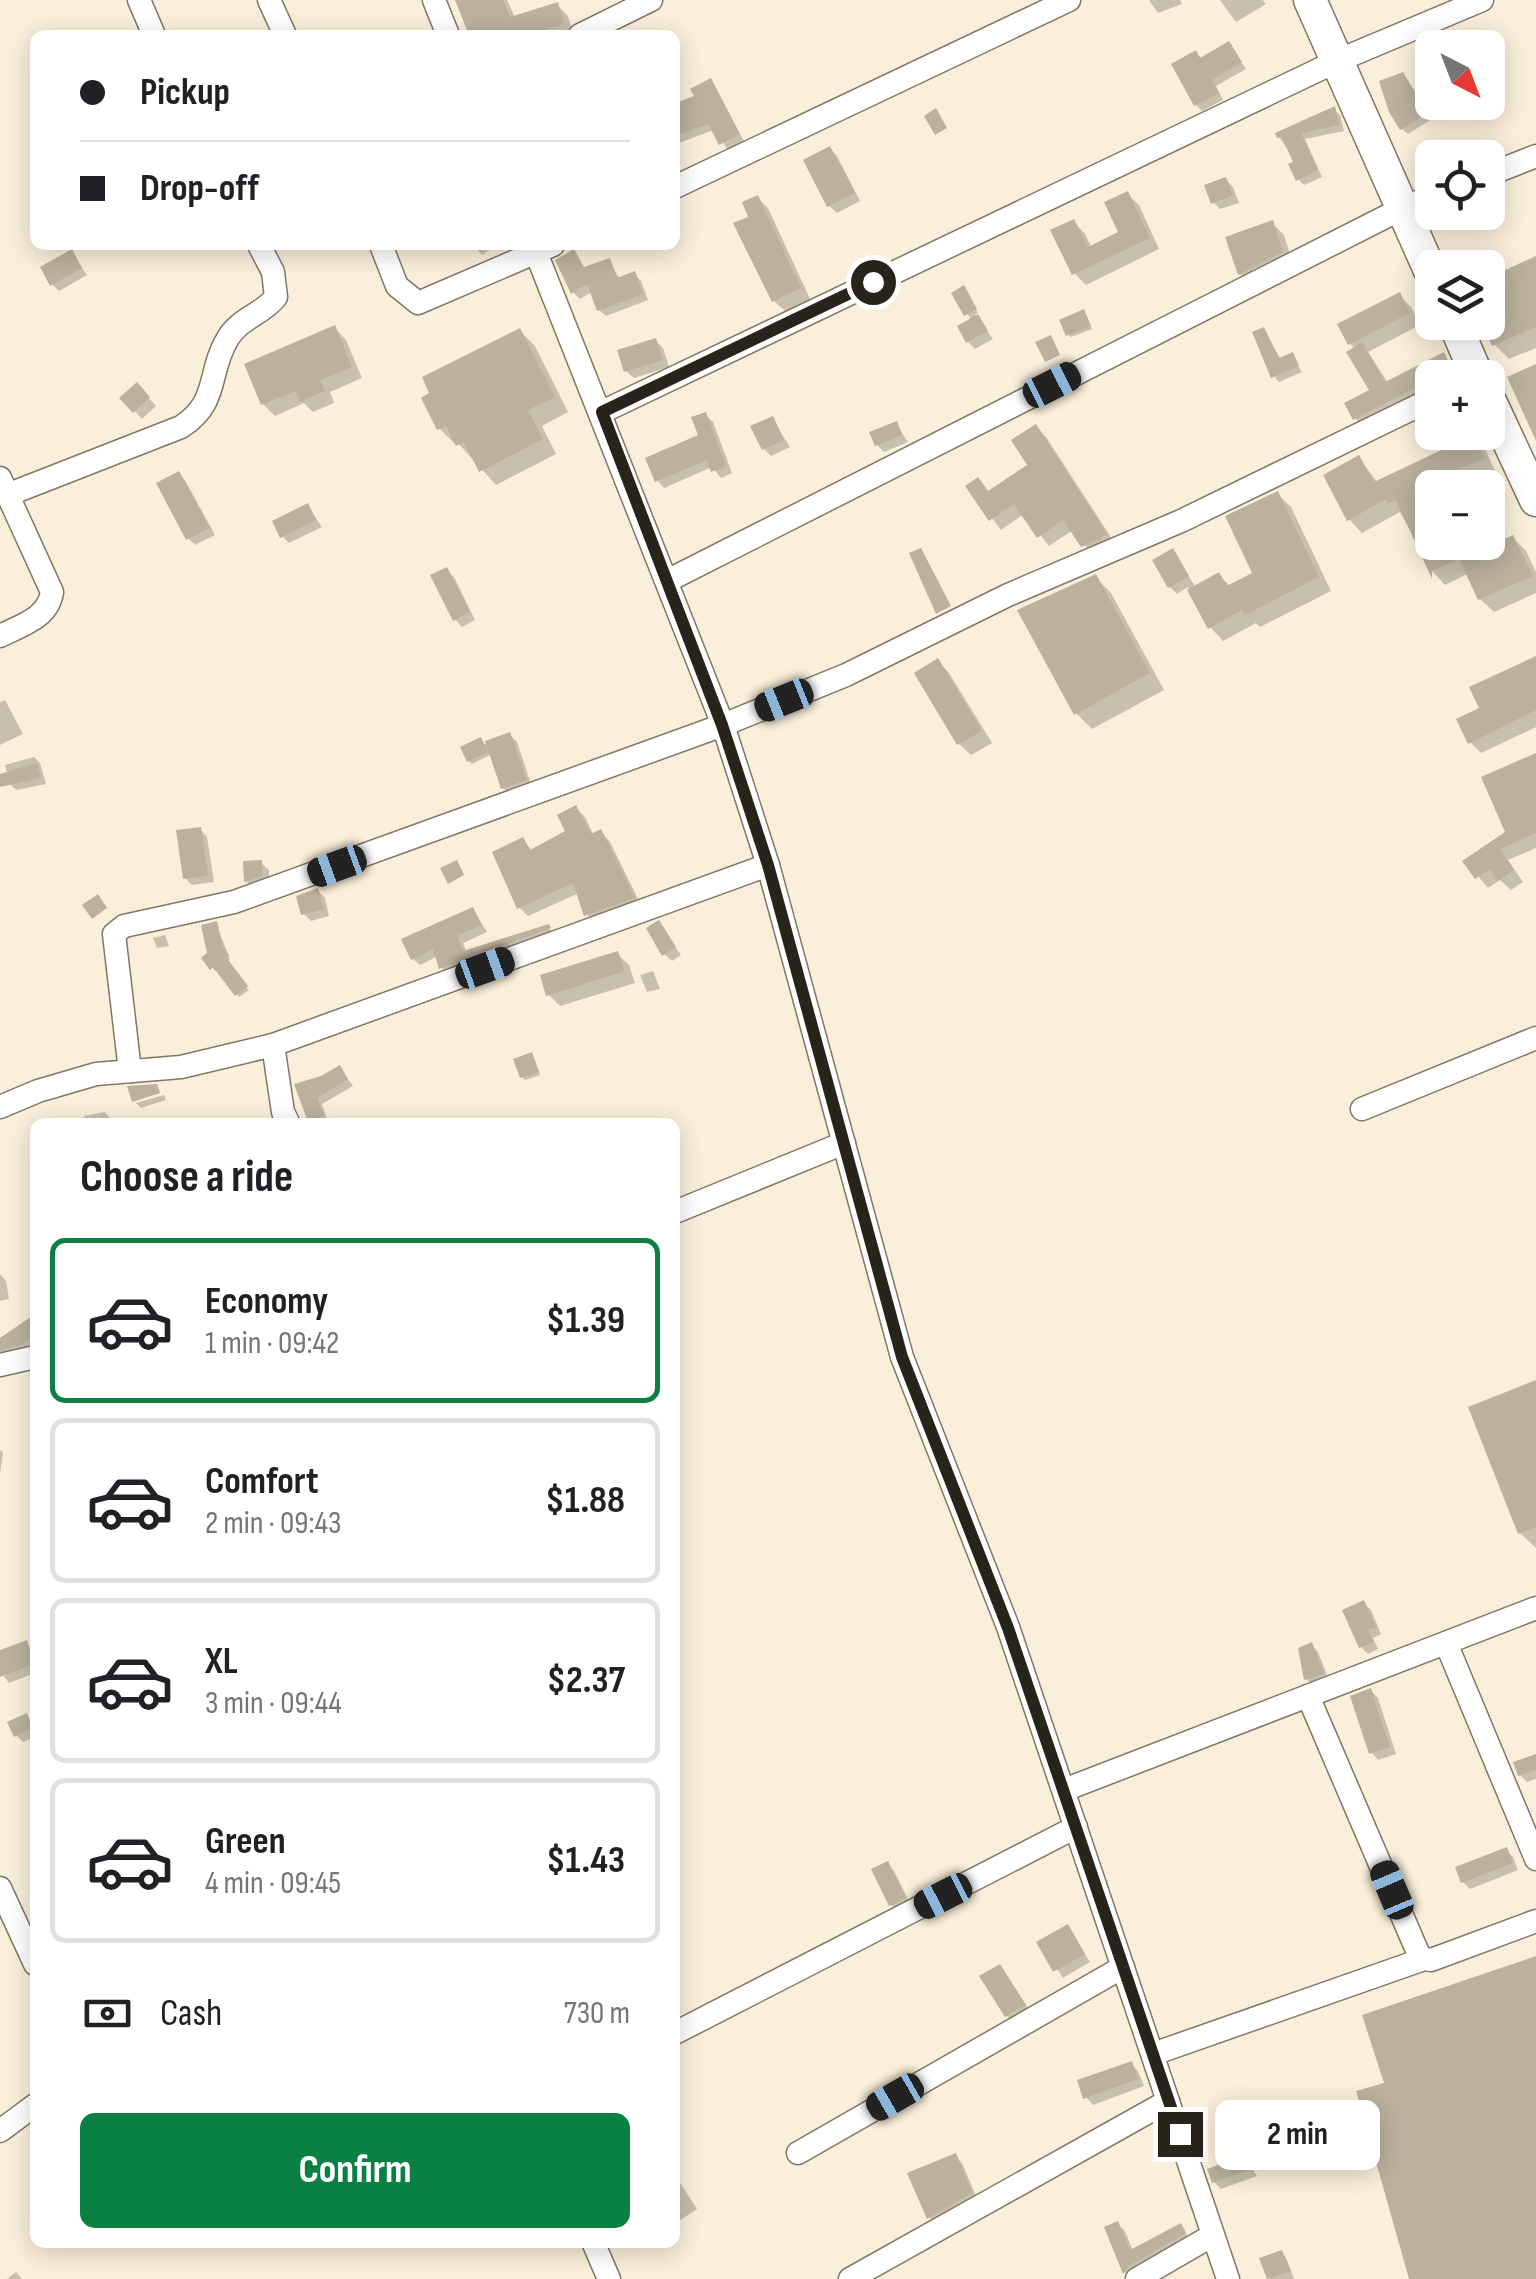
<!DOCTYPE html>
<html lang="en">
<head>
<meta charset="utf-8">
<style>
	body { margin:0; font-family:"Sofia Sans Condensed",sans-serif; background:#f6f6f6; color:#202124; height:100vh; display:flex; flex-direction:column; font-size:38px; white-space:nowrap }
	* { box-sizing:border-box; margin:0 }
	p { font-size:32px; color:#757577 }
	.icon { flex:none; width:55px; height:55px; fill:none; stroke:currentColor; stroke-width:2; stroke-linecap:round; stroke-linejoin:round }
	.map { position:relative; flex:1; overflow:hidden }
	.drawer { position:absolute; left:30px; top:1118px; width:650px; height:1130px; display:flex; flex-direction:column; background:#fff; border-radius:15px; box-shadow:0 5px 25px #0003 }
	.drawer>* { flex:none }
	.banner { position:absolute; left:30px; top:30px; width:650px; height:220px; border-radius:15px; box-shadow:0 5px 25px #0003; display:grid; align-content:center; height:220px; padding:0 50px; background:#fff }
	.needle { width:65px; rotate:138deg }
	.fabs { position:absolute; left:1415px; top:30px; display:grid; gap:20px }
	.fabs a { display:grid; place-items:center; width:90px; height:90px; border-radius:15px; background:#fff; box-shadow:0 5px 25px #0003; font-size:50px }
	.end { position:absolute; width:45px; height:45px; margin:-22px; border:12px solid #28241c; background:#fff; box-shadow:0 0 0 5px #fff }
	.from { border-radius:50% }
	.bubble { position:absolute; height:70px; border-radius:15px; background:#fff; box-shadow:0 5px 25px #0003; font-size:32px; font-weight:700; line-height:70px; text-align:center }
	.car { position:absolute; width:30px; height:60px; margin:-30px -15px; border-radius:12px; box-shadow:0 0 8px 2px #0007; background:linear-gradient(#222 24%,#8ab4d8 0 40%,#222 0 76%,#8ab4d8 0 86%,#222 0) }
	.banner b { display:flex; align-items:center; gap:35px; height:95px; font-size:38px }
	.banner b+b { border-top:2px solid #e0e0e0 }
	.banner i { width:25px; height:25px; background:#202124 }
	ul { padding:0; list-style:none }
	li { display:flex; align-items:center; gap:30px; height:165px; margin:0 20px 15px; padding:0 30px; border:5px solid #e0e0e0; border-radius:15px }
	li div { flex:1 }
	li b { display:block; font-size:38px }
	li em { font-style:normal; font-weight:700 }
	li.on { border-color:#0b8043 }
	li>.icon { width:90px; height:90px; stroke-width:1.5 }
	h2 { padding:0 50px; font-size:45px; line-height:120px }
	.pay { display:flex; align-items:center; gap:25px; height:110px; padding:0 50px; font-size:38px }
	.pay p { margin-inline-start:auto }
	.primary-button { display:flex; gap:20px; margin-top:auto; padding:20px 50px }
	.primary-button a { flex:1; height:115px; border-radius:15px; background:#0b8043; color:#fff; font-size:40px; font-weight:700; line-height:115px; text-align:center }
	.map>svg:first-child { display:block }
	.shadow { fill:#0003 }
	.building { fill:#bcb19d }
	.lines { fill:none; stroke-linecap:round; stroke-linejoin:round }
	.street-casing { stroke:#817765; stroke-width:25 }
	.secondary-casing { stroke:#817765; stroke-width:35 }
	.street { stroke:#fff; stroke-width:22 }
	.secondary { stroke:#fff; stroke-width:32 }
	.route { stroke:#28241c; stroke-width:12 }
</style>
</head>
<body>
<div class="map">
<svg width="1536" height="2279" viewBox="0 0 1536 2279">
	<rect width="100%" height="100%" fill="#faefda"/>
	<!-- shadow -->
	<g class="shadow">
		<path d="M457 0H507L515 18 557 5 568 16 573 34 472 35Z"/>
		<path d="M1149 0H1180L1182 4 1158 13Z"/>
		<path d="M1220 0H1263L1266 4 1236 22Z"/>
		<path d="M1229 44 1246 69 1216 86 1223 100 1202 111 1196 105V53L1202 59Z"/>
		<path d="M1408 81 1432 119 1408 134 1402 129Z"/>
		<path d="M710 82 744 141 728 150 714 130 676 144 675 106 697 97Z"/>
		<path d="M1334 109 1340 115 1344 131 1305 139 1322 177 1304 185 1298 179 1297 163 1279 137Z"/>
		<path d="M830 149 837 156 860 201 837 213 829 206 806 161Z"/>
		<path d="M1226 180 1233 187 1239 203 1220 209 1213 202Z"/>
		<path d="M1127 194 1139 205 1159 249 1086 285 1074 273V222L1085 234 1092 248 1122 234Z"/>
		<path d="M757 198 768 208 810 299 785 311 774 301 752 219Z"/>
		<path d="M1272 223 1284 235 1293 264 1252 285 1240 274Z"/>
		<path d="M473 245H496V246L482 255Z"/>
		<path d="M71 252 87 275 59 291 52 284Z"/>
		<path d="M573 253 586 270 609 261 620 279 634 274 641 281 648 300 606 316 599 310 592 292 580 299 573 292Z"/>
		<path d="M1536 259V348L1509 359 1494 344 1502 324 1488 291V281Z"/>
		<path d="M967 291 978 313 975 314 993 339 975 349 968 342 972 321 954 294Z"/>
		<path d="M1399 295 1411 307 1420 325 1368 352 1388 383 1443 355 1460 378H1432V395L1366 429 1355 418 1373 391 1356 349 1350 344Z"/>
		<path d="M1084 312 1092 329 1071 337 1068 334Z"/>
		<path d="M335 328 346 340 362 378 330 392 334 403 313 412 304 403 275 416 263 404Z"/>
		<path d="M1264 330 1281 360 1292 355 1302 372 1279 382 1274 376Z"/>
		<path d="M520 331 535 346 568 412 542 426 556 454 496 485 457 442 454 443 439 428Z"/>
		<path d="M656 341 663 348 669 367 634 378 626 371Z"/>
		<path d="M137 385 156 406 142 419 123 398Z"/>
		<path d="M705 415 713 422 732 473 721 478 712 467 664 488 657 480 701 437Z"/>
		<path d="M772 419 790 447 771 456 764 449Z"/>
		<path d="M896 424 908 442 884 452 877 445Z"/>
		<path d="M1036 427 1046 437 1116 545 1093 556 1073 530 1049 546 1024 514 1001 530 969 487 990 493 1031 465Z"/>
		<path d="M1439 432H1469L1486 451 1495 471 1464 488H1432V542H1488V537L1492 547 1513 538 1526 551 1536 572V593L1494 612 1480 599 1469 573 1445 585 1432 571 1400 512 1362 533 1349 519 1359 458 1378 483 1447 450Z"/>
		<path d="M179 474 186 482 215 535 195 545 188 538Z"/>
		<path d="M1277 494 1291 507 1331 591 1260 627 1256 623 1223 641 1210 627 1188 587 1177 594 1170 587 1173 551 1196 588 1219 575 1231 587 1255 574Z"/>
		<path d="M308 506 322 527 289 543 282 536Z"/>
		<path d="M446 570 454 577 475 620 462 627 455 619Z"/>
		<path d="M1095 577 1111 593 1164 690 1092 729 1076 713Z"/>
		<path d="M1536 659V727L1481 753 1470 742 1482 709Z"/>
		<path d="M938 661 949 673 992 743 971 755 959 744 917 673Z"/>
		<path d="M5 700 23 734 0 745V702Z"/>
		<path d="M510 735 517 742 532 787 511 795 503 788 492 754 472 764 469 761 484 744Z"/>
		<path d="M34 757 40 763 46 784 16 790 10 784 5 765Z"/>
		<path d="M1536 760V848L1508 860 1523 882 1511 890 1500 880 1488 888 1466 862 1508 833Z"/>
		<path d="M576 808 585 817 594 836 601 832 610 842 642 907 596 924 586 914 579 893 528 916 519 907 522 840 533 851 568 832Z"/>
		<path d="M200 829 207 837 214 882 192 885 185 878Z"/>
		<path d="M261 863 269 870V883L254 888 246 881 245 864Z"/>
		<path d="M317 890 325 898 329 916 311 921 303 913Z"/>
		<path d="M473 910 487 932 463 943 467 953 548 927 555 934 448 974 441 967 438 956 420 965 413 959Z"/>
		<path d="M216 924 230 959 227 961 249 990 239 997 218 969 215 971 204 958 210 954Z"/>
		<path d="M659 924 681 955 672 961 664 954Z"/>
		<path d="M165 935 169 946 157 948 153 938Z"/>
		<path d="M617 954 629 965 635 983 560 1006 549 995Z"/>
		<path d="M653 971 660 989 647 992 640 975Z"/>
		<path d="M531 1055 540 1075 525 1080 522 1077Z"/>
		<path d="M340 1068 353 1086 322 1104 328 1122H312L310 1120 322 1078Z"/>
		<path d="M164 1095 166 1100 141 1108 136 1103Z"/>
		<path d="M105 1112 113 1122H85L84 1116Z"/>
		<path d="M0 1274 6 1281 9 1299 0 1301Z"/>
		<path d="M35 1323V1345L0 1358V1341Z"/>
		<path d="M1536 1382V1548L1520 1533Z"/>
		<path d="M0 1450 3 1452 0 1474Z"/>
		<path d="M1364 1603 1371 1610 1381 1634 1373 1638 1378 1649 1368 1654 1361 1647Z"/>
		<path d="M26 1643 35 1654V1673L9 1683 0 1671V1653Z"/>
		<path d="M1312 1645 1318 1652 1329 1680 1313 1685 1306 1679Z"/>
		<path d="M1371 1691 1378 1698 1396 1754 1378 1760 1371 1752Z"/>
		<path d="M26 1716 35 1727V1737L23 1742 16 1735Z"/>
		<path d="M1536 1757V1779L1527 1782 1520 1775Z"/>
		<path d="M1506 1850 1513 1857 1518 1870 1470 1889 1463 1882Z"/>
		<path d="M887 1864 894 1871 911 1905 899 1912 891 1905Z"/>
		<path d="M1067 1927 1090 1962 1063 1978 1040 1942Z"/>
		<path d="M1000 1967 1031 2013 1014 2023 1007 2016Z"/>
		<path d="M1131 2064 1138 2071 1144 2086 1093 2105 1086 2097Z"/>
		<path d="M955 2156 962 2163 978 2201 936 2224 929 2217Z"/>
		<path d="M1245 2158 1257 2176 1221 2189 1214 2182Z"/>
		<path d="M675 2175 697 2209 679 2221 675 2217Z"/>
		<path d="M1118 2224 1125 2231 1133 2251 1180 2226 1191 2241 1132 2279 1125 2273 1107 2228Z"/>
		<path d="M1281 2252 1286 2258 1294 2279H1270L1262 2260Z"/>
		<path d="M16 2272 22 2279H7Z"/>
	</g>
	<!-- building -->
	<g class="building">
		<path d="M455 0H503L510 17 558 2 564 24 529 35H469Z"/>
		<path d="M1229 41 1242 62 1212 80 1219 93 1194 106 1171 64 1196 50 1200 58Z"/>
		<path d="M1403 72 1428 113 1400 130 1389 112 1379 81Z"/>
		<path d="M711 78 740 134 719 145 708 124 675 136V103L694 96 690 89Z"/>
		<path d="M1335 106 1339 125 1301 133 1318 170 1296 181 1288 164 1293 162 1282 137 1277 138 1275 133Z"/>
		<path d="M936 108 947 128 935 135 924 116Z"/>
		<path d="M830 146 855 193 827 207 803 160Z"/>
		<path d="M1226 177 1233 195 1211 204 1204 185Z"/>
		<path d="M1128 191 1150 238 1072 275 1050 230 1074 219 1088 247 1118 232 1104 202Z"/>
		<path d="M758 195 801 288 772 302 733 223 748 217 742 202Z"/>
		<path d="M1273 220 1283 252 1238 275 1225 237Z"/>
		<path d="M72 249 82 268 50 286 40 267Z"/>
		<path d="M574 249 584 267 610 258 617 278 635 271 643 294 597 311 587 284 571 294 555 260Z"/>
		<path d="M1536 256V327L1492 346 1484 329 1499 322 1488 297V278Z"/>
		<path d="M964 285 977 309 964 316 951 293Z"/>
		<path d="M1400 292 1410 313 1348 345 1337 324Z"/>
		<path d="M1084 309 1091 326 1066 336 1059 320Z"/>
		<path d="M978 314 988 331 966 343 957 326Z"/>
		<path d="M335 325 352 367 320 380 325 391 300 402 295 391 261 405 244 364Z"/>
		<path d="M1264 327 1279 358 1293 352 1299 366 1271 378 1252 332Z"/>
		<path d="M520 328 555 397 528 410 543 439 479 472 464 442 456 446 446 426 437 430 421 398 429 393 422 377Z"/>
		<path d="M1051 335 1060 355 1045 362 1035 342Z"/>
		<path d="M656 338 663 360 624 372 617 350Z"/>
		<path d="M1362 342 1385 382 1444 352 1452 369 1353 420 1344 403 1369 390 1346 352Z"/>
		<path d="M1536 364V441L1507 377Z"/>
		<path d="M137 382 150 397 133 413 119 398Z"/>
		<path d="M706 412 726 466 711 472 707 460 655 482 645 458 698 435 691 417Z"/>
		<path d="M773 416 784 440 762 450 750 426Z"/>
		<path d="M897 421 902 435 875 446 869 432Z"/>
		<path d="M1036 424 1107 534 1098 540 1081 547 1063 520 1037 538 1014 504 989 521 965 486 978 477 988 491 1027 465 1011 440Z"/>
		<path d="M1473 435 1484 458 1452 472 1459 488H1432V542H1497L1513 535 1533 576 1478 600 1459 559 1432 571V579L1396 500 1388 504 1386 499 1347 521 1323 475 1359 455 1374 482Z"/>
		<path d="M179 471 210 528 186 540 156 483Z"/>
		<path d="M1278 491 1319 577 1245 615 1242 610 1208 629 1187 590 1219 572 1227 586 1252 573 1225 516Z"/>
		<path d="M308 503 316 520 280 538 272 521Z"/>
		<path d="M921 548 951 606 936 614 909 553Z"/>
		<path d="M1173 548 1189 576 1168 588 1152 560Z"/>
		<path d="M447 567 470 612 453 621 430 575Z"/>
		<path d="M1096 574 1150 673 1074 715 1017 610Z"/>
		<path d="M1536 656V710L1468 744 1456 719 1479 708 1469 687Z"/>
		<path d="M938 658 982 731 957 745 914 673Z"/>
		<path d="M510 732 527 780 501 789 485 741Z"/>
		<path d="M481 737 488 752 467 762 460 747Z"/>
		<path d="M1536 753V833L1500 849 1514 870 1498 881 1490 869 1475 879 1462 861 1505 832 1481 777Z"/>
		<path d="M37 763 41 778 0 787V774Z"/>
		<path d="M576 805 591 834 601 829 635 898 584 916 573 883 517 909 492 852 523 837 530 850 565 831 557 815Z"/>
		<path d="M201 827 208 875 183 879 176 830Z"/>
		<path d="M262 860 263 876 244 882 243 861Z"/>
		<path d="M457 860 464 875 448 884 440 868Z"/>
		<path d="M318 888 324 909 301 915 296 896Z"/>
		<path d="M98 894 107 908 92 919 82 905Z"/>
		<path d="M473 907 482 925 457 936 463 951 549 924 551 928 439 969 433 949 411 960 401 939Z"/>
		<path d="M659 920 676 947 662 956 646 928Z"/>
		<path d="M217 921 223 948 229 955 226 957 248 986 235 996 213 967 210 970 201 958 207 953 201 925Z"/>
		<path d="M618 951 625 971 546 996 540 975Z"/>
		<path d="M532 1052 539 1072 520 1078 513 1059Z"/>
		<path d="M340 1065 348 1079 317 1098 324 1116 308 1122 294 1084 321 1076Z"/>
		<path d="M157 1084 160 1093 132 1102 127 1086Z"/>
		<path d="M35 1314V1335L21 1345 0 1350V1338Z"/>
		<path d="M1536 1380V1527L1518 1534 1468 1407Z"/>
		<path d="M1364 1600 1376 1627 1368 1630 1373 1642 1359 1648 1342 1610Z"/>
		<path d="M27 1640 35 1664 0 1677V1650Z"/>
		<path d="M1312 1642 1324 1674 1304 1680 1298 1648Z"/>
		<path d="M1371 1688 1390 1747 1369 1754 1350 1696Z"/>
		<path d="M27 1713 33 1728 14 1737 7 1722Z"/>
		<path d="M1536 1754V1770L1518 1776 1513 1762Z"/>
		<path d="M1507 1847 1513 1863 1461 1883 1455 1867Z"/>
		<path d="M888 1861 906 1898 889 1906 871 1869Z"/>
		<path d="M1068 1924 1085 1954 1053 1972 1036 1942Z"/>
		<path d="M1536 1956V2279H1409L1356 2091 1384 2083 1362 2015Z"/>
		<path d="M1000 1964 1026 2005 1005 2017 979 1976Z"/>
		<path d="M1132 2061 1138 2079 1083 2099 1077 2080Z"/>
		<path d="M956 2153 972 2193 927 2219 907 2173Z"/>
		<path d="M1246 2155 1251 2169 1212 2183 1207 2169Z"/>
		<path d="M1118 2221 1130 2250 1181 2223 1186 2233 1129 2266 1123 2274 1104 2227Z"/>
		<path d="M1282 2250 1291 2271 1267 2279 1259 2258Z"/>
	</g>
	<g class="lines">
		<!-- street casing -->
		<g class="street-casing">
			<g id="street">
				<path d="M139 0 154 35"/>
				<path d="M269 0 285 35"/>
				<path d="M434 0 448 35"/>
				<path d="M580 35 651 0"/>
				<path d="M1488 175 1536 156"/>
				<path d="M675 187 1069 0"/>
				<path d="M381 245 397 286 418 303 553 245"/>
				<path d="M533 245 723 725 768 865 902 1357 1008 1627 1228 2279"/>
				<path d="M602 412 1337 61 1482 0"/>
				<path d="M0 478 52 592C48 618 22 625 0 636"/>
				<path d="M7 495 181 427C220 402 207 372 228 338 240 318 263 314 276 297L273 272 259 245"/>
				<path d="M667 581 1403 208 1432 196"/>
				<path d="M273 1045 283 1112 288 1122"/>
				<path d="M130 1071 114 934 124 926 234 902 723 725 846 675 1008 595 1181 521 1432 399"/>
				<path d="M0 1107 38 1091 96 1074 181 1067 273 1045 768 865"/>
				<path d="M1362 1109 1536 1038"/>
				<path d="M675 1212 844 1143"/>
				<path d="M0 1365 35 1357"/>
				<path d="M1446 1643 1536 1859"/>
				<path d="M1308 1696 1419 1955 1424 1959"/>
				<path d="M1064 1790 1536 1608"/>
				<path d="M0 1888 35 1964"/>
				<path d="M675 2033 1076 1827"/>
				<path d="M1153 2054 1424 1959 1431 1960 1536 1921"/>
				<path d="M0 2131 35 2105"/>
				<path d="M798 2153 1123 1967"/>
				<path d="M593 2242 609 2279"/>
				<path d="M850 2279 1168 2101"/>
				<path d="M1137 2279 1213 2235"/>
			</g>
		</g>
		<!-- secondary casing -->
		<g class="secondary-casing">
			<g id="secondary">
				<path d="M1310 0 1432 275"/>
				<path d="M1454 322 1478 378"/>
				<path d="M1488 397 1536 500"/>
			</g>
		</g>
		<!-- street -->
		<use href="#street" class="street"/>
		<!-- secondary -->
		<use href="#secondary" class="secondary"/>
	</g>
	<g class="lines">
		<!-- route -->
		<path class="route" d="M873 282 602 412 722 725 768 865 902 1357 1008 1628 1180 2134"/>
	</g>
</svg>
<div class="fabs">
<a><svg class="needle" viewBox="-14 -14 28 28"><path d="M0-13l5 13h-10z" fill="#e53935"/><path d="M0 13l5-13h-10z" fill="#757577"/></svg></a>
<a><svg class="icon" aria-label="locate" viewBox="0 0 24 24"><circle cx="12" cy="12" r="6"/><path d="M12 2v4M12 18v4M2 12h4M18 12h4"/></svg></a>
<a><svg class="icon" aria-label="layers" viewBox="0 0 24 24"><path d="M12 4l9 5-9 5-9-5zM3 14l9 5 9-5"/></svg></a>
<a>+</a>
<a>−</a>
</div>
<i class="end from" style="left:873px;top:282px"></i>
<i class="end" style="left:1180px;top:2134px"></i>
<div class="bubble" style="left:1215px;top:2100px;width:165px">2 min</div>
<i class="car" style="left:1052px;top:385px;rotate:63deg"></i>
<i class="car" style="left:784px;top:700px;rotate:248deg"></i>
<i class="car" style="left:337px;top:866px;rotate:250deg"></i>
<i class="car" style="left:485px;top:968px;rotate:70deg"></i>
<i class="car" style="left:1392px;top:1890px;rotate:337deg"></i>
<i class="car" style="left:943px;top:1896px;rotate:243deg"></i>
<i class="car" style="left:895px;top:2097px;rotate:240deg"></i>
<div class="banner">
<b><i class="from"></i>Pickup</b>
<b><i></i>Drop-off</b>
</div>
<section class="drawer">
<h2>Choose a ride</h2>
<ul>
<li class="on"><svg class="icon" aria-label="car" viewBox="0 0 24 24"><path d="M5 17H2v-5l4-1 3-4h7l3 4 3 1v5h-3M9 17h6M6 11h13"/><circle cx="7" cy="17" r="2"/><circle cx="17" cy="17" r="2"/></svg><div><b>Economy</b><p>1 min · 09:42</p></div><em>$1.39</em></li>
<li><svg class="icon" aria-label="car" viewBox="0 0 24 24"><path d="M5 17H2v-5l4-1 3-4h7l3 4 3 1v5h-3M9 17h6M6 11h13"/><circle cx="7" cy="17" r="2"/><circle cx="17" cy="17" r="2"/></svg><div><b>Comfort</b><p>2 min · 09:43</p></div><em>$1.88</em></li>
<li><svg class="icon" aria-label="car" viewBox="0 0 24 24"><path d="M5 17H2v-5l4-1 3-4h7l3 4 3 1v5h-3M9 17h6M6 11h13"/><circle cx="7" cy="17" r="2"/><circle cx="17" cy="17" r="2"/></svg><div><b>XL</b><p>3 min · 09:44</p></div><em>$2.37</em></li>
<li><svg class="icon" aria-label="car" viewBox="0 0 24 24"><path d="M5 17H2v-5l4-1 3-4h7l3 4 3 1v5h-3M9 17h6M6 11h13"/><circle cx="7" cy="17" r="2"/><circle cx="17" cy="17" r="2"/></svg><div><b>Green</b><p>4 min · 09:45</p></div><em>$1.43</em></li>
</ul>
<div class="pay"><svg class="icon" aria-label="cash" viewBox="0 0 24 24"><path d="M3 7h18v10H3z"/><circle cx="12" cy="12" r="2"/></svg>Cash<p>730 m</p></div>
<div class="primary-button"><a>Confirm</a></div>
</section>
</div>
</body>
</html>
